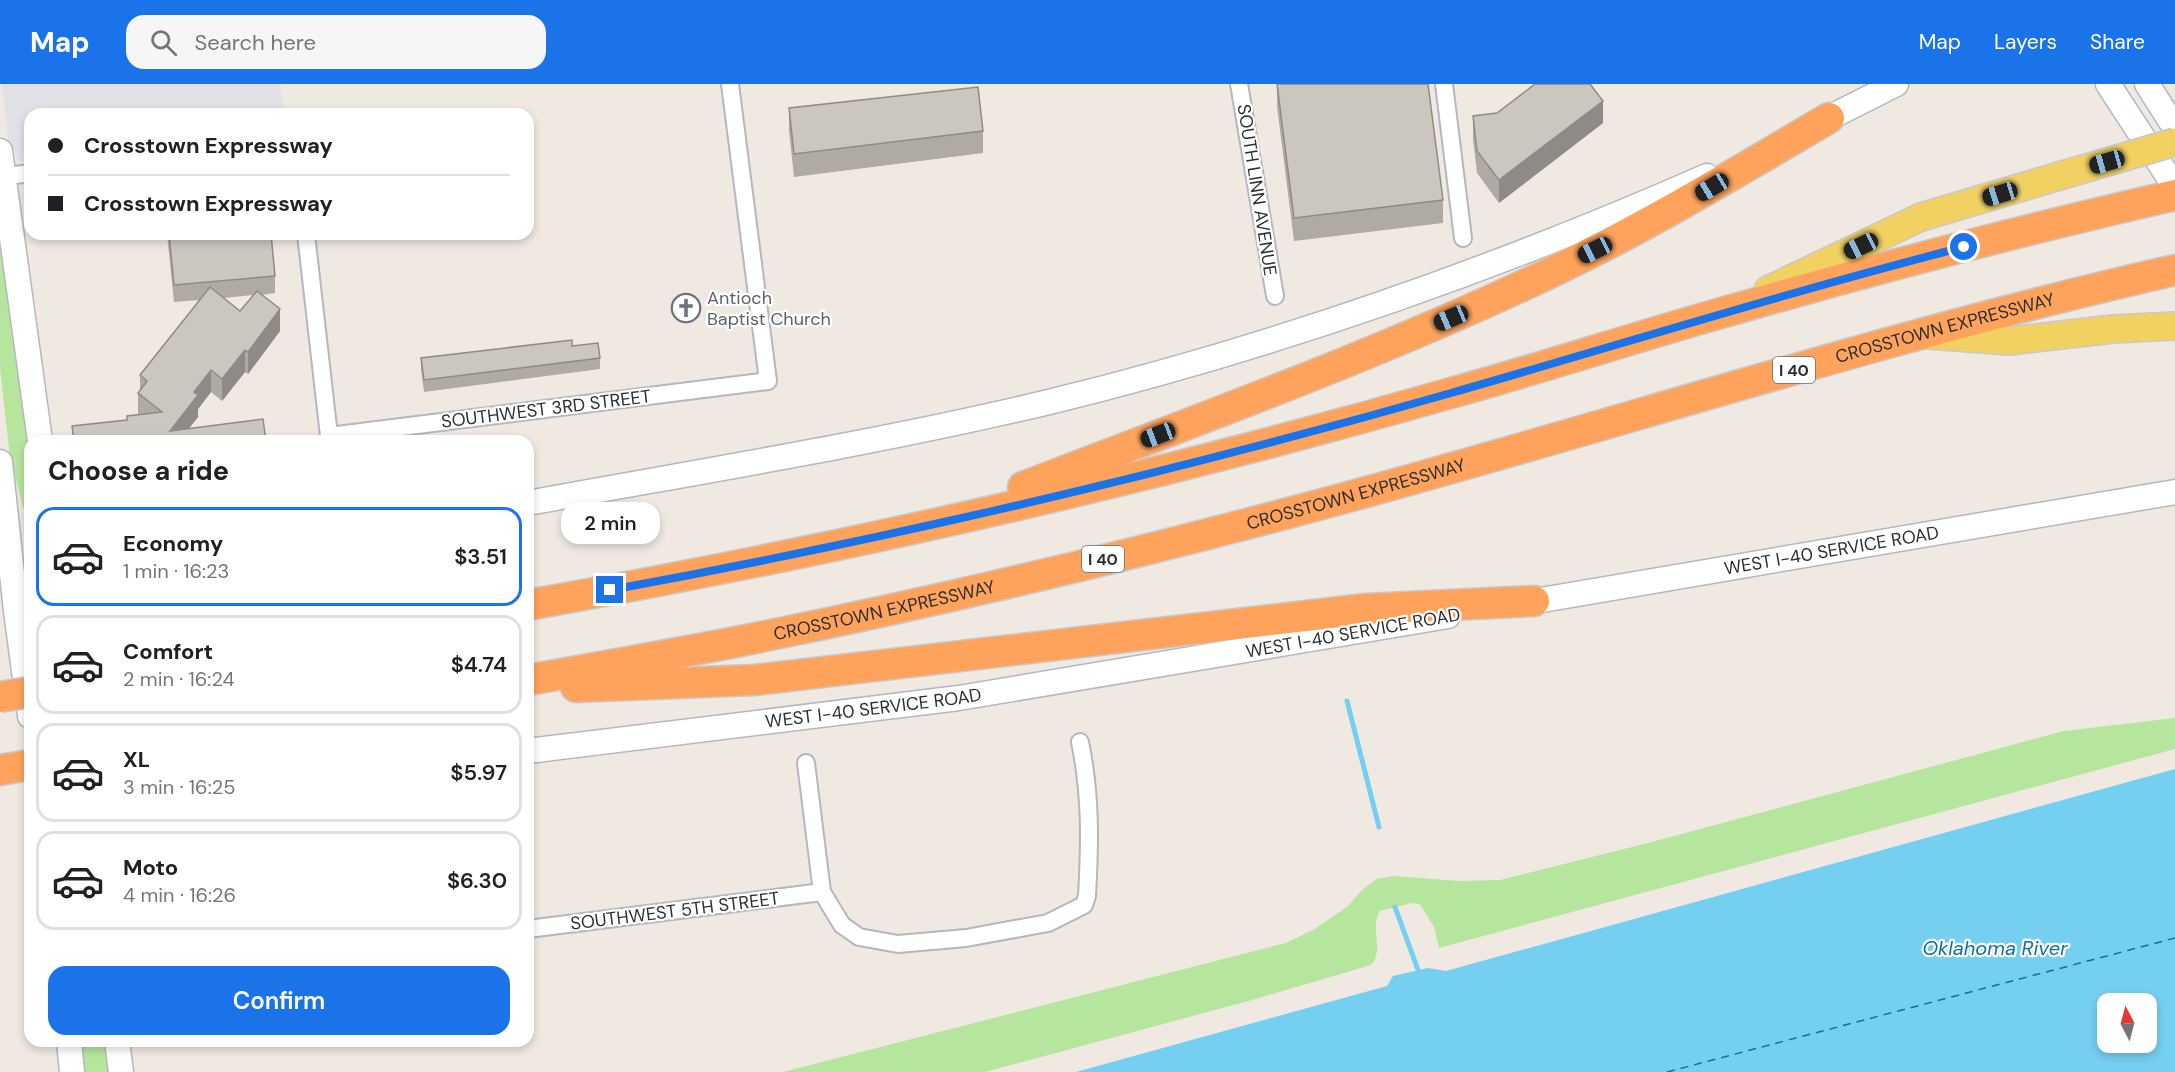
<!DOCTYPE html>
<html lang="en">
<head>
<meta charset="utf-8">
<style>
	body { margin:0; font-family:"DM Sans",sans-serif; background:#f6f6f6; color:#202124; height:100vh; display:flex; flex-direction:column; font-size:22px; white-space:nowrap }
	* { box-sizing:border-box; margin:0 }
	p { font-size:20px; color:#757577 }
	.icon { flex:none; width:33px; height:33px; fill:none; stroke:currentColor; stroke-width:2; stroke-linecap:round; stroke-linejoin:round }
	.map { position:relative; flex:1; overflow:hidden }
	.drawer { position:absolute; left:24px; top:351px; width:510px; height:612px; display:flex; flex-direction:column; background:#fff; border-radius:18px; box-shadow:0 3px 9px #0003 }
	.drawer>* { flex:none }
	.guide { position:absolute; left:24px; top:24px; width:510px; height:132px; border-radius:18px; box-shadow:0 3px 9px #0003; display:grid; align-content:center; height:132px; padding:0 24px; background:#fff }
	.needle { width:39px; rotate:353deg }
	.fabs { position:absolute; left:2097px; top:909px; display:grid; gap:12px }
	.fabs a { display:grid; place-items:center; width:60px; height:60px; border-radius:12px; background:#fff; box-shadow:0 3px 9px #0003; font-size:30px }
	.end { position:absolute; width:27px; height:27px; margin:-14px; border:8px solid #1a73e8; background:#fff; box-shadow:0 0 0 3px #fff }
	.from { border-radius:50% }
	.bubble { position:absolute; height:42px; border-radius:18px; background:#fff; box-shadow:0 3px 9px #0003; font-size:20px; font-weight:600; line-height:42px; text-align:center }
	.car { position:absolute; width:18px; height:36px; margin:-18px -9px; border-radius:8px; box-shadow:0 0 4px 2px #0007; background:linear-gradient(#222 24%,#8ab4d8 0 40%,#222 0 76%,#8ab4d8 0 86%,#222 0) }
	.guide b { display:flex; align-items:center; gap:21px; height:57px; font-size:22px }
	.guide b+b { border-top:2px solid #e0e0e0 }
	.guide i { width:15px; height:15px; background:#202124 }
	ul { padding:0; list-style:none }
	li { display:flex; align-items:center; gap:18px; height:99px; margin:0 12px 9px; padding:0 12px; border:3px solid #e0e0e0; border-radius:18px }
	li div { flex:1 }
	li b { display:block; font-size:22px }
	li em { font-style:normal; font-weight:600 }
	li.active { border-color:#1a73e8 }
	li>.icon { width:54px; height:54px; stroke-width:1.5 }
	h2 { padding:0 24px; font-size:27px; line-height:72px }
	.cta { display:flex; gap:12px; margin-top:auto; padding:12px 24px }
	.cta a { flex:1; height:69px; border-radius:18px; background:#1a73e8; color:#fff; font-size:24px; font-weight:600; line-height:69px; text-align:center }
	header { display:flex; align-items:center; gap:36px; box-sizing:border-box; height:84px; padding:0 30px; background:#1a73e8; color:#fff }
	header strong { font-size:28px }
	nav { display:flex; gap:33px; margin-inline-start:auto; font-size:21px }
	.search { width:420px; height:54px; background:#f6f6f6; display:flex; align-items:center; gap:15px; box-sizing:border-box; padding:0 21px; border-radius:18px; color:#757577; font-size:22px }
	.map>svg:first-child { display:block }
	.industrial { fill:#e3e1e8 }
	.green { fill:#b6e59e }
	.water { fill:#75cff0; fill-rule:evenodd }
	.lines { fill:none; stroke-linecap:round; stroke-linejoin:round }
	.stream { stroke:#75cff0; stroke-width:5 }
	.ferry { stroke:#0d6fa3; stroke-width:1.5; stroke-dasharray:8 6; stroke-linecap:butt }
	.minor-casing { stroke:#b4b7c1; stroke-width:20 }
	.secondary-casing { stroke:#b4b7c1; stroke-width:27 }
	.primary-casing { stroke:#c9c9c9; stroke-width:30 }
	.motorway-casing { stroke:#c9c9c9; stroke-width:33 }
	.minor { stroke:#fff; stroke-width:16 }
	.secondary { stroke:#fff; stroke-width:24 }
	.primary { stroke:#f2d163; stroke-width:27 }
	.motorway { stroke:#ffa35c; stroke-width:30 }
	.primary-bridge-casing { stroke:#c9c9c9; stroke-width:30; stroke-linecap:butt }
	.motorway-bridge-casing { stroke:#c9c9c9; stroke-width:33; stroke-linecap:butt }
	.primary-bridge { stroke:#f2d163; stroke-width:27 }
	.motorway-bridge { stroke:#ffa35c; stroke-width:30 }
	.wall { fill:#afaba4; fill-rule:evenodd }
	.shaded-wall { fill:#8e8b86 }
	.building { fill:#cbc7bf; stroke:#8e8b86; stroke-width:1.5 }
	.route { stroke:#1a73e8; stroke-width:8 }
	.labels { text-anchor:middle; stroke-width:4.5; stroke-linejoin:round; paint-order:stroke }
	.shield { fill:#fff; stroke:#6d6d6d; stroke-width:1.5 }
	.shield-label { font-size:16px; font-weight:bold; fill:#2e2e2e }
	.street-label { font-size:18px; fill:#2e2e2e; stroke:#fff }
	.worship-label { font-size:18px; fill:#5b616d; stroke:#fff; text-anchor:start }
	.water-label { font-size:20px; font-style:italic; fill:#0d6fa3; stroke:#fff }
</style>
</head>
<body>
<header>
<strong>Map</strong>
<div class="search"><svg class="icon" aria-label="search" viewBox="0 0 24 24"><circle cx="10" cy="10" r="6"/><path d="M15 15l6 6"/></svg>Search here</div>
<nav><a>Map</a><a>Layers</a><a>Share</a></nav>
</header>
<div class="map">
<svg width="2175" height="988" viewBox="0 0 2175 988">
	<rect width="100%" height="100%" fill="#efe9e1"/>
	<!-- industrial -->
	<path class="industrial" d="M2 0H280L284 30H30V79L27 78 18 76 9 63Z"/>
	<!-- green -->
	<g class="green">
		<path d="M0 146 30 357V465L27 438 10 373 0 284Z"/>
		<path d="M2175 634V665L1439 864 1434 843 1420 820 1412 819 1380 827C1369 844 1385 865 1371 881L1252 916 985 988H783L1286 859 1315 845 1348 822 1362 806 1377 795 1394 792 1459 797 1500 796 1648 759 2064 647Z"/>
		<path d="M81 957H105L108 988H85Z"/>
	</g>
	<!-- water -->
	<path class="water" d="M2175 685V988H1076L1387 902 1393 892 1428 884 1446 887ZM2108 920H2146V958H2108Z"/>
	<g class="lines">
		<!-- stream -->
		<g class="stream">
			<path d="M1347 617 1379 743"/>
			<path d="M1395 823 1418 886"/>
		</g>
		<!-- ferry -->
		<path class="ferry" d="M1667 988 2175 854"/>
		<!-- minor casing -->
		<g class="minor-casing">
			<g id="minor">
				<path d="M1239 0 1275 212"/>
				<path d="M1444 0 1463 154"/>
				<path d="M0 93 30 89"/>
				<path d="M306 150 329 352"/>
				<path d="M329 357V352L768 297 730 0"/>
				<path d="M806 679 822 808 842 841 859 853 898 860 966 854 1048 839 1084 821 1087 812C1090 758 1091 712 1080 658"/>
				<path d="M528 845 822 808"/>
			</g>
		</g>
		<!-- secondary casing -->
		<g class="secondary-casing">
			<g id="secondary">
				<path d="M2108 0 2175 103"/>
				<path d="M2147 0 2175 44"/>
				<path d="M1815 41 1896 0"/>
				<path d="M0 67 40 357"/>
				<path d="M0 378 16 527 30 632"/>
				<path d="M528 419C702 387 877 359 1049 318 1274 263 1495 185 1707 92"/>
				<path id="s1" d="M1518 520 2175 408"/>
				<path id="s2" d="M528 667 959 614 1448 532"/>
				<path d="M69 957 72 988"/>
				<path d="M117 957 121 988"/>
			</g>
		</g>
		<!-- primary casing -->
		<g class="primary-casing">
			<g id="primary">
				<path d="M1768 206 1921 133 2039 98"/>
				<path d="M1928 251 2010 257 2113 245 2175 242"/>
			</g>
		</g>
		<!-- motorway casing -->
		<g class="motorway-casing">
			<g id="motorway">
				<path d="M1023 403C1202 334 1383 269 1556 186 1650 141 1739 87 1829 34"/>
				<path d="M528 521C839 466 1147 396 1451 309 1541 284 1630 255 1721 229 1871 186 2022 146 2175 111"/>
				<path id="s3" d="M528 596C601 583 674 570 746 556 936 518 1124 473 1311 423 1599 346 1884 252 2175 186"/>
				<path d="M576 603 755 596 1366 525 1534 517"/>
				<path d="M0 686 30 681"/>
			</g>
		</g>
		<!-- minor -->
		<use href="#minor" class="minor"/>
		<!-- secondary -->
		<use href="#secondary" class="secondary"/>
		<!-- primary -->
		<use href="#primary" class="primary"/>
		<!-- motorway -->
		<use href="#motorway" class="motorway"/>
		<!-- primary-bridge casing -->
		<g class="primary-bridge-casing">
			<path id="primary-bridge" d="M2039 98 2175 58"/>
		</g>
		<!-- motorway-bridge casing -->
		<g class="motorway-bridge-casing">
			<path id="motorway-bridge" d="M0 613 30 608"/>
		</g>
		<!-- primary-bridge -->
		<use href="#primary-bridge" class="primary-bridge"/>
		<!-- motorway-bridge -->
		<use href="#motorway-bridge" class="motorway-bridge"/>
	</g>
	<!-- wall -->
	<g class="wall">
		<path d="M1277 0 1443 116V139L1294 157 1277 22Z"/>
		<path d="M789 24 983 47V69L794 93 789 47Z"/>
		<path d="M1473 32 1603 39 1499 119 1477 89 1473 55Z"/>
		<path d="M167 150H271L275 192V209L261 211 280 247 248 290 245 288 222 317 211 308 198 325V333L189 344 266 357H72V342L127 336 138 331V309L140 307V291L200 216 174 218ZM253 211 240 227 224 214Z"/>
		<path d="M572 262 600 274V285L424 308 421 285V274Z"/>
	</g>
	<!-- shaded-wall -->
	<g class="shaded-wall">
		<path d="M1603 17V39L1499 119V96Z"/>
		<path d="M280 225V247L248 290V268Z"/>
		<path d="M245 266V288L222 317V295Z"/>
		<path d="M211 286V308L198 325V333L179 357 170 347 194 308Z"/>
	</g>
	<!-- building -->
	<g class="building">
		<path d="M1277 0H1428L1443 116 1294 134Z"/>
		<path d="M1535 0H1590L1603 17 1499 96 1477 67 1473 32 1497 29Z"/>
		<path d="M978 3 983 47 794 70 789 24Z"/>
		<path d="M169 150H271L275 192 174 201Z"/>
		<path d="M210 203 240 227 257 207 280 225 248 268 245 266 222 295 211 286 194 308 198 311 170 347 263 335 266 357H74L72 342 127 336V332L162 328 138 309 147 297 140 291Z"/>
		<path d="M572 256V262L598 259 600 274 424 296 421 274Z"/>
	</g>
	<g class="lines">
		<!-- route -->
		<path class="route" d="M610 506C893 454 1175 388 1451 309 1622 260 1792 207 1964 163"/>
	</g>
	<!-- icons -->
	<defs>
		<g id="church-ring" transform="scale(1.5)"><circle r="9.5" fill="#fff" stroke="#6b7280" stroke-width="1.5"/><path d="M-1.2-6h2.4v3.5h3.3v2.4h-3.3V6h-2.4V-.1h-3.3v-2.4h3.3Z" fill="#6b7280"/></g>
	</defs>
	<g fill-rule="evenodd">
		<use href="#church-ring" x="686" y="224"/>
	</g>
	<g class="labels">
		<!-- shield labels -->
		<g class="shield">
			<rect x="1773" y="273" width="42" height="26" rx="4.5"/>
			<rect x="1082" y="462" width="42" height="26" rx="4.5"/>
		</g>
		<g class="shield-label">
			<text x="1794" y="292">I 40</text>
			<text x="1103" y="481">I 40</text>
		</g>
		<!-- street labels -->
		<g class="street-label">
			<text transform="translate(1257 106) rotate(81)" y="6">SOUTH LINN AVENUE</text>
			<text dy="6" stroke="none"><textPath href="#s3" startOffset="1461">CROSSTOWN EXPRESSWAY</textPath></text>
			<text transform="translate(546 325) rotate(-7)" y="6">SOUTHWEST 3RD STREET</text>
			<text dy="6" stroke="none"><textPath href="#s3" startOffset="849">CROSSTOWN EXPRESSWAY</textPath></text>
			<text dy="6" stroke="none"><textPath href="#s1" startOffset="318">WEST I-40 SERVICE ROAD</textPath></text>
			<text dy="6" stroke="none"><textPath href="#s3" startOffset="363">CROSSTOWN EXPRESSWAY</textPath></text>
			<text transform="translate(1353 549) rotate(-10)" y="6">WEST I-40 SERVICE ROAD</text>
			<text dy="6" stroke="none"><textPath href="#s2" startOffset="348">WEST I-40 SERVICE ROAD</textPath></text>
			<text transform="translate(675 827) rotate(-7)" y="6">SOUTHWEST 5TH STREET</text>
		</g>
		<!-- worship labels -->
		<g class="worship-label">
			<text x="707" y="220">Antioch<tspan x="707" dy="21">Baptist Church</tspan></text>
		</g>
		<!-- water labels -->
		<g class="water-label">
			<text x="1995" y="871">Oklahoma River</text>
		</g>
	</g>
</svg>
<div class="fabs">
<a><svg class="needle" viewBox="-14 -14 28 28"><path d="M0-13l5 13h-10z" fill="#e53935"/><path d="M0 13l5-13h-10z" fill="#757577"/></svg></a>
</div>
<i class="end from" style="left:1964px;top:163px"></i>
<i class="end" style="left:610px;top:506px"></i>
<div class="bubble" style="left:561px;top:418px;width:99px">2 min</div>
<i class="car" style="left:2107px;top:78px;rotate:254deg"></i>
<i class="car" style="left:1712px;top:103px;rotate:239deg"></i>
<i class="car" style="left:2000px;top:110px;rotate:253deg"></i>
<i class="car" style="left:1861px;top:162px;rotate:244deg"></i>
<i class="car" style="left:1595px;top:166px;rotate:244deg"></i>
<i class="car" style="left:1451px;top:234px;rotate:247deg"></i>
<i class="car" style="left:1158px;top:351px;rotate:249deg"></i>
<div class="guide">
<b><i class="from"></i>Crosstown Expressway</b>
<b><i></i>Crosstown Expressway</b>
</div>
<section class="drawer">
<h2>Choose a ride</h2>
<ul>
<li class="active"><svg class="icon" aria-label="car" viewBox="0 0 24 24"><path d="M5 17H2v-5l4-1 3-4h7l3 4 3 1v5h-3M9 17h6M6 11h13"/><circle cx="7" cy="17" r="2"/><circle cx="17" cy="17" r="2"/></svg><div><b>Economy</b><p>1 min · 16:23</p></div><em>$3.51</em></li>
<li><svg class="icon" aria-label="car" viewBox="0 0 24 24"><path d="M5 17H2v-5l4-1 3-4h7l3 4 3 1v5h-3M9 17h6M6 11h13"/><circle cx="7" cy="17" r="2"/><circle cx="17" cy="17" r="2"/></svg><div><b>Comfort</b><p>2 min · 16:24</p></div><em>$4.74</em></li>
<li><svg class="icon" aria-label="car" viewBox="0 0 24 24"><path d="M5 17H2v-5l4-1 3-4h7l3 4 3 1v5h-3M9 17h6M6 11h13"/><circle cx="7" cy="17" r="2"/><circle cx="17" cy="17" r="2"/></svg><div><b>XL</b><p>3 min · 16:25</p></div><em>$5.97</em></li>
<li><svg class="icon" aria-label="car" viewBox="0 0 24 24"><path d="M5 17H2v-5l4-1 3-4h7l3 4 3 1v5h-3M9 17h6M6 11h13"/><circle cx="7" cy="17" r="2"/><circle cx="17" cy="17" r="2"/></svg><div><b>Moto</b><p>4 min · 16:26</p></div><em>$6.30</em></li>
</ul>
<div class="cta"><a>Confirm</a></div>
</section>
</div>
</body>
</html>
